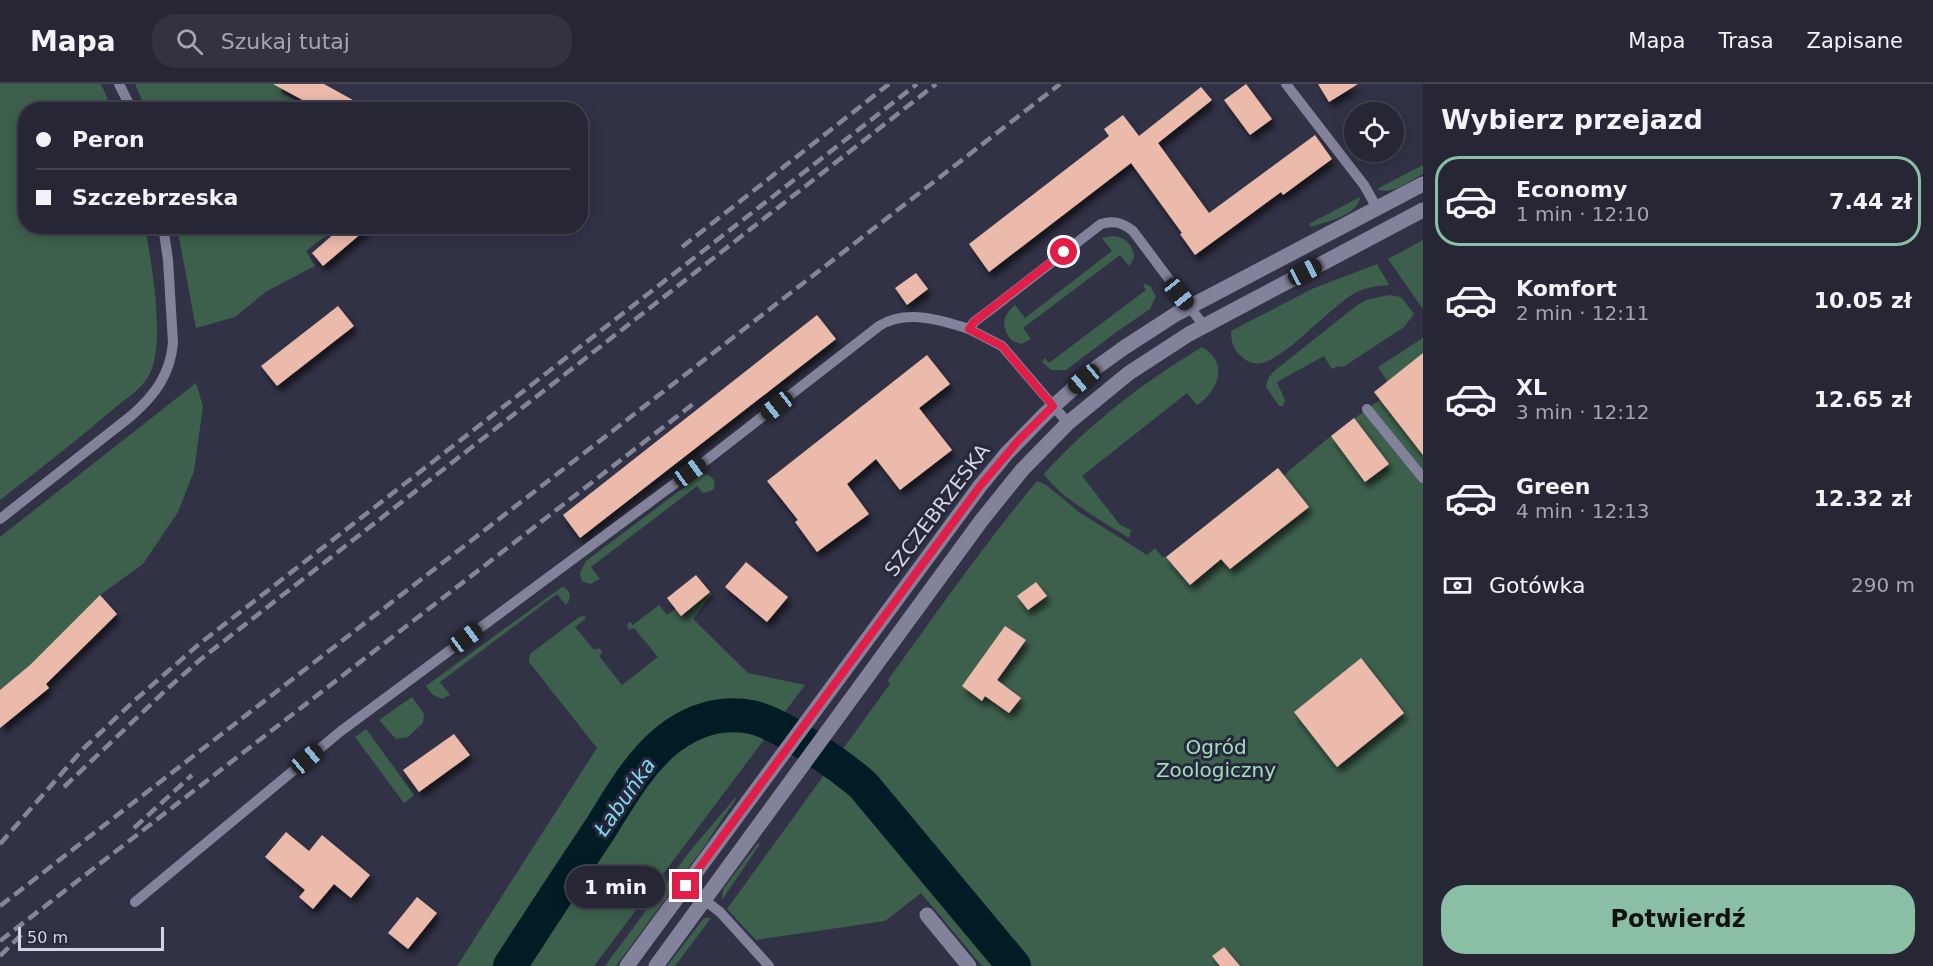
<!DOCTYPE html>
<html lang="pl">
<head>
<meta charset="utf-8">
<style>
	body { margin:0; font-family:"DejaVu Sans",sans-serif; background:#323241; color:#f1f3f6; height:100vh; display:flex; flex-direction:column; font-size:22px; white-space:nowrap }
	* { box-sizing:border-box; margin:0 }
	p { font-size:20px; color:#a4a5ad }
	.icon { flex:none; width:33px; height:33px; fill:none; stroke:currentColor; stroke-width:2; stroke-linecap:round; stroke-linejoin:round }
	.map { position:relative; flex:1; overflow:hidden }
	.side { display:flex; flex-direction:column; background:#262635; width:510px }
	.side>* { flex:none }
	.guide { position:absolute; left:18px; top:18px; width:570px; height:132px; border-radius:24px; box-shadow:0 3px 15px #0003,0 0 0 2px #424350; display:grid; align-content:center; height:132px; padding:0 18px; background:#262635 }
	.fabs { position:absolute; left:1344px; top:18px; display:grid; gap:12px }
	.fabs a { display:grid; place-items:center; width:60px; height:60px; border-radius:50%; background:#262635; box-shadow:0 3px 15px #0003,0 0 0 2px #424350; font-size:30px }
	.scale { position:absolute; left:18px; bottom:15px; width:146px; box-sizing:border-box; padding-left:6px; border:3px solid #d4d5e2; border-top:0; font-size:16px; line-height:21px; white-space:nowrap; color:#d4d5e2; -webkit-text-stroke:4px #28283d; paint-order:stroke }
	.end { position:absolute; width:27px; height:27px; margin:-14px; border:8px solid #e11d48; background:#fff; box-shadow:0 0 0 3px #fff }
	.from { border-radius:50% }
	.bubble { position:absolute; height:42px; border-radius:21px; background:#262635; box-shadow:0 3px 15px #0003,0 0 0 2px #424350; font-size:20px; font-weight:800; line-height:42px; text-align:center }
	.car { position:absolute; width:18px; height:36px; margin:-18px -9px; border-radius:8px; box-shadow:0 0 4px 2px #0007; background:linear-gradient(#222 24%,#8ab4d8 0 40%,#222 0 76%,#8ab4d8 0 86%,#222 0) }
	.guide b { display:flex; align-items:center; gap:21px; height:57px; font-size:22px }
	.guide b+b { border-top:2px solid #424350 }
	.guide i { width:15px; height:15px; background:#f1f3f6 }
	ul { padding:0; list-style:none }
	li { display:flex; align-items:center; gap:18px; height:90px; margin:0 12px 9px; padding:0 6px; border:3px solid transparent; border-radius:24px }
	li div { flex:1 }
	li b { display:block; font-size:22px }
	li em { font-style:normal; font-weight:800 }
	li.on { border-color:#8abfa5 }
	li>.icon { width:54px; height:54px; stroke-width:1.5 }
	h2 { padding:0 18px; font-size:27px; line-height:72px }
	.pay { display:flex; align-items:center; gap:15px; height:66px; padding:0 18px; font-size:22px }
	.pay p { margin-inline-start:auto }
	.cta { display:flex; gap:12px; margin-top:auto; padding:12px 18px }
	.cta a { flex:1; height:69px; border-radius:24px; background:#8abfa5; color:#111; font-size:24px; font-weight:800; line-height:69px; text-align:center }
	header { display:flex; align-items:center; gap:36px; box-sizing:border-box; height:84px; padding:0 30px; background:#262635; border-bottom:2px solid #424350 }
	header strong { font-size:28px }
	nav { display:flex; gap:33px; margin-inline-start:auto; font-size:21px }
	.search { width:420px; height:54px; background:#323241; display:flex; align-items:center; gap:15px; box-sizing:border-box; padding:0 21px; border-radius:24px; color:#a4a5ad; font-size:22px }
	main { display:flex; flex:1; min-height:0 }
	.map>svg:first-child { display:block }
	.green { fill:#3d604c }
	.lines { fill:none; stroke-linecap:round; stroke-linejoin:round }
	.river { stroke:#011c24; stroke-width:34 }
	.building { fill:#ebbaab; filter:url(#shadow) }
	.service { stroke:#82829b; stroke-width:10 }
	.minor { stroke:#82829b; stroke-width:15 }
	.tertiary { stroke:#82829b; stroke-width:15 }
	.rail { stroke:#848596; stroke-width:4.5; stroke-dasharray:12 6; stroke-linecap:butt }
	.route { stroke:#e11d48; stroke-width:8 }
	.labels { text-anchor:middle; stroke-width:6; stroke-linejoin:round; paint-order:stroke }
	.street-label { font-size:20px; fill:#d4d5e2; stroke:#28283d }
	.park-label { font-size:20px; fill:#9be2ba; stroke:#28283d }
	.water-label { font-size:21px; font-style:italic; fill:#81d8f1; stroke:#28283d }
</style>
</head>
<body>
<header>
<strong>Mapa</strong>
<div class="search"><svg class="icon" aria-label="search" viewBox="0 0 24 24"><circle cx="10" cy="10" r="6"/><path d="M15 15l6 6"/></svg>Szukaj tutaj</div>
<nav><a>Mapa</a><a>Trasa</a><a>Zapisane</a></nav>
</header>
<main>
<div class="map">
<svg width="1423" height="882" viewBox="0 0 1423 882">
	<defs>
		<filter id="shadow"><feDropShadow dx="3.5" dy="6" stdDeviation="3" flood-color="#0009"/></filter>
	</defs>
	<rect width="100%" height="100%" fill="#323247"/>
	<!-- green -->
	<g class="green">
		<path d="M0 0H101L112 25 26 26V142L145 143C151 177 167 262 148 293 140 306 123 317 111 327 75 358 37 387 0 416Z"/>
		<path d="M135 0H285L281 8 313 25H146Z"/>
		<path d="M1423 81V90C1409 97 1392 112 1377 105Z"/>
		<path d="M1360 113C1357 133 1326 137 1311 143L1309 140Z"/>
		<path d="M177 143V142L337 143 306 167 315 182 267 207 235 233 196 244Z"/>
		<path d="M1114 152C1125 153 1134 162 1134 174L1129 182 1120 171 1023 244 1031 255 1021 260 1011 256C1001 243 1002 232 1015 221L1025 234 1112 167 1102 154Z"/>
		<path d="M1423 156V225L1388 175Z"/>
		<path d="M1377 180 1389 201C1374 202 1362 204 1350 212 1326 228 1286 273 1262 279 1254 281 1246 277 1241 272 1233 266 1231 256 1231 247L1312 205Z"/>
		<path d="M1145 200 1150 202 1156 212 1150 225 1115 249 1066 286H1051L1042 278 1045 274 1049 279 1146 206 1143 201Z"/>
		<path d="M1389 211 1401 213 1414 230 1404 243 1343 283 1338 282 1332 285 1324 272 1277 298 1285 317 1283 322H1279L1266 303 1268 295 1273 288 1356 222 1366 216Z"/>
		<path d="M1423 254V882H982L921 809 885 837 756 856 727 825 890 600 888 596C936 529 984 461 1037 397L1046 401 1079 428 1147 471 1155 464 1162 473H1166L1278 384 1284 391 1331 352 1393 306 1378 283Z"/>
		<path d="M1202 263C1229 278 1219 307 1197 321L1187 309 1082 392 1120 441 1131 446 1129 454C1104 438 1060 414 1044 390 1090 339 1144 298 1202 263Z"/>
		<path d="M196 299 203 322 194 387 178 428 143 480 100 511 30 581 0 606V453Z"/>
		<path d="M702 390C711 390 718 397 713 406L703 409 697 402 591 483 600 495 590 500 582 497 580 489 586 477Z"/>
		<path d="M562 503C571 506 572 514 566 521L557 510 440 598 450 611 442 615 433 611 426 602Z"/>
		<path d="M710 508 712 510 693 535 748 589 805 601 594 882H457L597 664 529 578 530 570 579 533 584 532 586 534 575 543 594 566 600 564 602 569 599 572 622 601 658 573 634 544 629 546 627 540 630 538 633 541 659 521 667 531 675 525 681 531Z"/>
		<path d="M412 613 424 630 423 639 408 653 396 655 379 636Z"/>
		<path d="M366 645 414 711 404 719 355 653Z"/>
		<path d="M735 714 736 715 703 764 616 882H605L690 767Z"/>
		<path d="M758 759 760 760 722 816 723 805Z"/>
		<path d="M704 834H711L675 882H667Z"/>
	</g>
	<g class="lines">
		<!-- river -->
		<path class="river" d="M510 882C539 837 568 793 598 748 618 717 637 681 666 657 691 637 719 627 751 633 779 638 841 682 863 701L1014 882"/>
	</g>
	<!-- building -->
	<g class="building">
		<path d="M273 0H324L371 26H321Z"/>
		<path d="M1246 0 1272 35 1250 51 1224 16Z"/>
		<path d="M1318 0H1358L1329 18Z"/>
		<path d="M1201 3 1212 16 1158 59 1209 129 1315 51 1332 75 1283 111 1281 108 1195 171 1180 150 1182 149 1131 79 989 188 969 160 1109 52 1104 45 1123 31 1139 52Z"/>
		<path d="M343 142H370L323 182 312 169Z"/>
		<path d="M916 189 928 205 907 221 895 204Z"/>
		<path d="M338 222 354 242 277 302 261 282Z"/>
		<path d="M817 231 836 255 580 454 563 431Z"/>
		<path d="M1423 269V371L1374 308Z"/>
		<path d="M927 271 950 300 919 324 952 366 900 406 876 375 847 400 869 430 817 468 795 438 798 436 767 397Z"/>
		<path d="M1354 334 1389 380 1365 398 1331 352Z"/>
		<path d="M1278 384 1309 423 1230 485 1221 475 1190 501 1166 473Z"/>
		<path d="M746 478 788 513 767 538 725 503Z"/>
		<path d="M696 491 710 508 681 532 667 514Z"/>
		<path d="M1036 498 1047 512 1028 526 1017 512Z"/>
		<path d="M100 511 117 530 46 600 49 604 0 644V606L30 581Z"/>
		<path d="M1005 542 1026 556 997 596 1021 614 1009 629 985 612 982 617 962 602Z"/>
		<path d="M1361 574 1404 629 1337 683 1294 628Z"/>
		<path d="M454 650 470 671 419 708 403 686Z"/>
		<path d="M286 748 309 767 322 751 370 791 351 814 334 800 313 825 299 813 305 806 265 773Z"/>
		<path d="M417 813 437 829 408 865 388 849Z"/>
		<path d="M1224 863 1240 882H1220L1212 872Z"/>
	</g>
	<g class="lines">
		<!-- service -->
		<g class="service">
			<path d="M119 0 132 26"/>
			<path d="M1286 0 1364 101 1377 124"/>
			<path d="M1367 325 1423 394"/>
			<path d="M1068 339 1002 262 969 245 974 238 990 226 1101 140C1114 136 1123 139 1133 147L1204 242"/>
			<path d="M0 435 131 332C155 311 170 291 173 259L168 176 163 142"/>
			<path d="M686 802 720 828 769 882"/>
			<path d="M135 818 341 647 708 375 879 242C906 225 941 236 969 245"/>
		</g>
		<!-- minor -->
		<path class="minor" d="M927 831 969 882"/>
		<!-- tertiary -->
		<g class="tertiary">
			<path d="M627 882 980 402 1007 369 1045 330 1097 283 1125 263 1176 230 1423 100"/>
			<path d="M656 882 981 437 1022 386 1068 339 1129 289 1189 250 1423 126"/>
		</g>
		<!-- rail -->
		<g class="rail">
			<path d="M682 163 889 0"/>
			<path d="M64 703 167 605 201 575 936 0"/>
			<path d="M134 744 192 691"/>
			<path d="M0 760 83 665 135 616 198 561 917 0"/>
			<path d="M0 822 1060 0"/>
			<path d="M0 857 697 317"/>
			<path d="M0 872 25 847"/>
		</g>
	</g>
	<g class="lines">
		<!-- route -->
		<path class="route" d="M686 802 980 402 1018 357 1053 322 1002 262 969 245 974 238 1064 168"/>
	</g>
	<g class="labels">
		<!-- street labels -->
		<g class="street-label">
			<text transform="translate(937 426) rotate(-53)" y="7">SZCZEBRZESKA</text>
		</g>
		<!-- park labels -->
		<g class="park-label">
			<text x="1216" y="670">Ogród<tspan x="1216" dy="23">Zoologiczny</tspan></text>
		</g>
		<!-- water labels -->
		<g class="water-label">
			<text transform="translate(625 713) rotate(-55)" y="7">Łabuńka</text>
		</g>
	</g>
</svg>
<div class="fabs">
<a><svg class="icon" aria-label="locate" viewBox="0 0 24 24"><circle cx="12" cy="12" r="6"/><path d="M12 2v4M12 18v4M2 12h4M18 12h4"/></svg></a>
</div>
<div class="scale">50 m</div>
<i class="end from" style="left:1064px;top:168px"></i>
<i class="end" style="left:686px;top:802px"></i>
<div class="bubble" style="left:566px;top:782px;width:99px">1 min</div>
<i class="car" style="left:1305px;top:188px;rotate:62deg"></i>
<i class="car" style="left:1179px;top:210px;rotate:141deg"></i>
<i class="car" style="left:1084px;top:295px;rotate:230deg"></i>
<i class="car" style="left:777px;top:322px;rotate:232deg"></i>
<i class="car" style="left:690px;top:388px;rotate:54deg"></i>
<i class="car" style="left:466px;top:554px;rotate:53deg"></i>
<i class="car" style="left:307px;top:675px;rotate:50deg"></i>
<div class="guide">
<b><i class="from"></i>Peron</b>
<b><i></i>Szczebrzeska</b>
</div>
</div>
<section class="side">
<h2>Wybierz przejazd</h2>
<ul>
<li class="on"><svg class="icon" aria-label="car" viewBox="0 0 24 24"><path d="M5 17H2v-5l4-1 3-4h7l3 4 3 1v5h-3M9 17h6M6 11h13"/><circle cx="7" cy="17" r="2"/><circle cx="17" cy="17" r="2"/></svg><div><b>Economy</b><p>1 min · 12:10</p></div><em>7.44 zł</em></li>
<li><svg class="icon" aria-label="car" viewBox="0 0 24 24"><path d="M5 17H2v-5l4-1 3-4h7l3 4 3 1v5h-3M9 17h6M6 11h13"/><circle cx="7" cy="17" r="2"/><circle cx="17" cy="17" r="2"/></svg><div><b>Komfort</b><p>2 min · 12:11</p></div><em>10.05 zł</em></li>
<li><svg class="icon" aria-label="car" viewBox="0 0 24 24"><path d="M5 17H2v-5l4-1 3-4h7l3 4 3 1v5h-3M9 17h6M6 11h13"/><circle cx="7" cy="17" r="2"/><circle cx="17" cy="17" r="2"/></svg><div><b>XL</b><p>3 min · 12:12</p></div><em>12.65 zł</em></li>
<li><svg class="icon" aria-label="car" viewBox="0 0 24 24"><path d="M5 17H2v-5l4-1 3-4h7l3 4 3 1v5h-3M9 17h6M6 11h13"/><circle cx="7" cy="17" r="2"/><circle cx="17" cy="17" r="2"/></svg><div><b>Green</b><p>4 min · 12:13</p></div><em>12.32 zł</em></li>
</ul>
<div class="pay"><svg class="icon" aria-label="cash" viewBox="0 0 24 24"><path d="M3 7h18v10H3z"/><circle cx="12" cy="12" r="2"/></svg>Gotówka<p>290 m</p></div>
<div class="cta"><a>Potwierdź</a></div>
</section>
</main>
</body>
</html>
